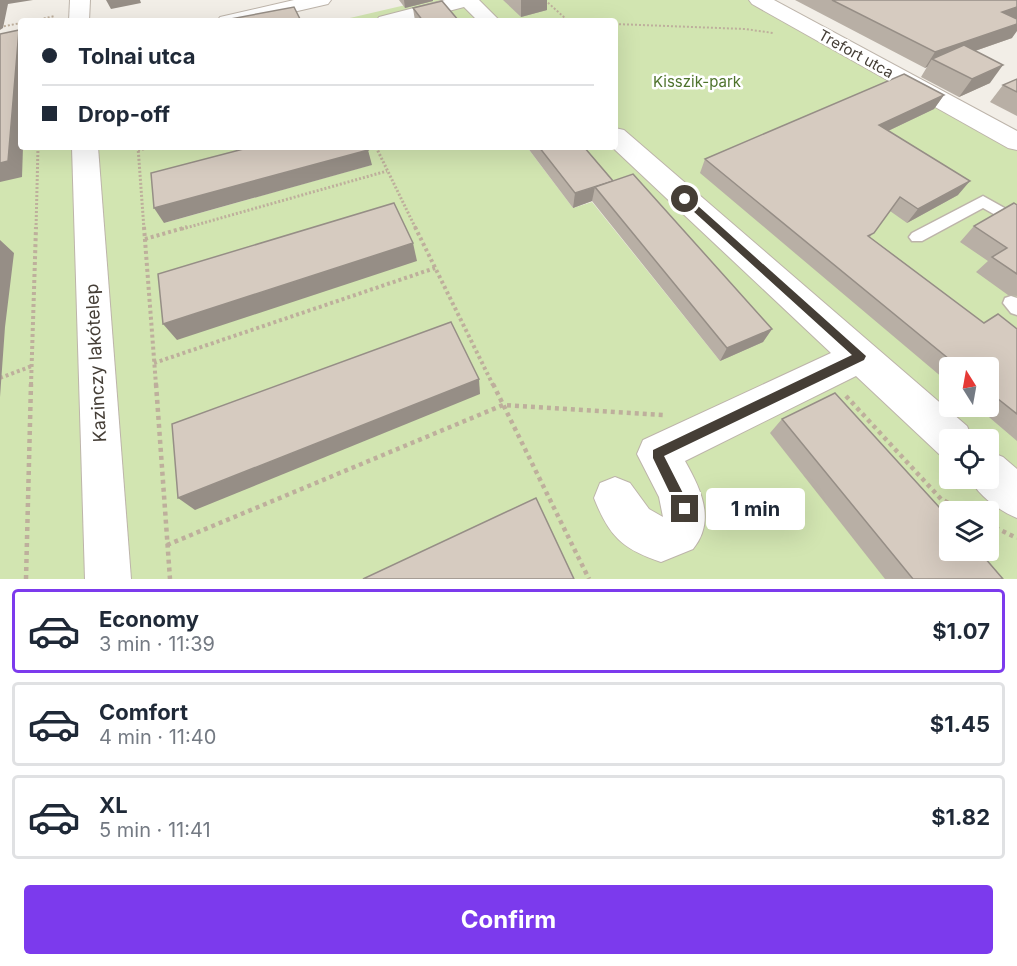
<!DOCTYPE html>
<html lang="en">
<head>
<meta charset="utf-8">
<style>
	body { margin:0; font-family:Inter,sans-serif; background:#f2f2f3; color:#1f2937; height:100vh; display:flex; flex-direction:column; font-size:22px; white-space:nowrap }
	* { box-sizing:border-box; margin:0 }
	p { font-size:20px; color:#747a83 }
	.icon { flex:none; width:33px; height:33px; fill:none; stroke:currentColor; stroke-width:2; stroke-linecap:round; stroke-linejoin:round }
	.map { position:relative; height:579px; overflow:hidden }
	.sheet { display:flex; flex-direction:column; background:#fff; flex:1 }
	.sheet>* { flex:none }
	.banner { position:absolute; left:18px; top:18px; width:600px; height:132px; border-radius:6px; box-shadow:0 6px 24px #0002; display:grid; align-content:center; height:132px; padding:0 24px; background:#fff }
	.needle { width:39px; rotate:349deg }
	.fabs { position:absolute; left:939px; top:357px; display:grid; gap:12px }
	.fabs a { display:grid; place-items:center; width:60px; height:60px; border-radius:6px; background:#fff; box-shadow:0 6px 24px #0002; font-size:30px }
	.end { position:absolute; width:27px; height:27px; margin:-14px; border:8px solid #453e36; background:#fff; box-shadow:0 0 0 3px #fff }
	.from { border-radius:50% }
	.bubble { position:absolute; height:42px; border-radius:6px; background:#fff; box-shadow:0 6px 24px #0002; font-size:20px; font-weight:700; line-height:42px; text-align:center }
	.banner b { display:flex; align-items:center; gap:21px; height:57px; font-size:22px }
	.banner b+b { border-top:2px solid #e0e1e3 }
	.banner i { width:15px; height:15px; background:#1f2937 }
	ul { padding:10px 0 0; list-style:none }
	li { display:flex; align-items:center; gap:18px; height:84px; margin:0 12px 9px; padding:0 12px; border:3px solid #e0e1e3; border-radius:6px }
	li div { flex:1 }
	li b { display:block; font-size:22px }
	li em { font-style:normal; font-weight:700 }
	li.selected { border-color:#7c3aed }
	li>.icon { width:54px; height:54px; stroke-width:1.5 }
	.primary-button { display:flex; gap:12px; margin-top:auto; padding:12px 24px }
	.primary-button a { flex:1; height:69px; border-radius:6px; background:#7c3aed; color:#fff; font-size:24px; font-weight:700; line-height:69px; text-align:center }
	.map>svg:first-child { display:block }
	.green { fill:#d2e5b1; fill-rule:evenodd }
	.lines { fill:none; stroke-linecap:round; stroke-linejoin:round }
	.service-casing { stroke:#bdb4aa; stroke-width:3 }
	.minor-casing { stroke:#bdb4aa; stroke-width:2 }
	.path-far3 { stroke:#beaf9c; stroke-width:2; stroke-dasharray:2 2; stroke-linecap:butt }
	.path-far2 { stroke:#beaf9c; stroke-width:3; stroke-dasharray:2 2; stroke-linecap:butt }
	.path-far1 { stroke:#beaf9c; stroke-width:4; stroke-dasharray:3 3; stroke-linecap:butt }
	.path { stroke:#beaf9c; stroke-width:4.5; stroke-dasharray:4 4; stroke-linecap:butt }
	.service { fill:#fff; fill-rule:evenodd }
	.minor { fill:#fff; fill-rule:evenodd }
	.wall { fill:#b8afa5 }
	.shaded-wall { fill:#968e86 }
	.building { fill:#d6cbc0; stroke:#968e86; stroke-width:1.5 }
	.route { fill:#453e36 }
	.labels { text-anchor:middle; stroke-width:5; stroke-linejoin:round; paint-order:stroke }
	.far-street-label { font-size:15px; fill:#453e36; stroke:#fff }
	.far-park-label { font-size:15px; fill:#4e732c; stroke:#fff }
	.street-label { font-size:18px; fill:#453e36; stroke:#fff }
</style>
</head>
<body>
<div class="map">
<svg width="1017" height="579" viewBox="0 0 1017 579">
	<rect width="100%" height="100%" fill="#f2eee7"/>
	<!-- green -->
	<g class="green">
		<path d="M427 0H462L484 21H337Z"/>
		<path d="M471 0H754L1017 145V491L989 466 988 440 959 439 615 131V21H493ZM950 368H988V406H950Z"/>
		<path d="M21 35V147H79L98 579H0V39Z"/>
		<path d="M91 147H314L164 223 371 165 363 147H527L573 208 592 202 720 361 611 196 570 147H615L949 451 950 478 979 479 1017 513V579H115ZM950 512H988V550H950Z"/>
	</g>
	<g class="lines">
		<!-- service casing -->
		<g class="service-casing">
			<g id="service">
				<path d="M983 196 1017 215V227L983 208 922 241H912L909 237 912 233Z"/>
				<path d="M1011 296 1017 298V315L1011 313 1003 303 1005 298Z"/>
			</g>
		</g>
		<!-- minor casing -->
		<g class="minor-casing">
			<g id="minor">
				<path d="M70 0H90L89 21H69Z"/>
				<path d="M294 0H331L328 4 254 21H217L220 17Z"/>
				<path d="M445 0H479L500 21H478L464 7 410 21H376L379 17Z"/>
				<path d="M749 0H774L1017 131V150L1008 148 752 4Z"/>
				<path d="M615 128 624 130 967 426 973 440H950V458L939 454 856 376 685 461C701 489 716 521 693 549L661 562C622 549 609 536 594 498L600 483 615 477 630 483 649 509 663 517 659 497 637 454 643 440 831 353 612 147H615Z"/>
				<path d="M72 147H98L131 579H85Z"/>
				<path d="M988 451 1003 457 1017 469V518C1000 511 978 496 970 478H988Z"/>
			</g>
		</g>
		<!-- path-far3 -->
		<g class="path-far3">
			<path d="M545 0 566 19 557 21"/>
			<path d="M32 21 55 16"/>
			<path d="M615 24 745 29 773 33"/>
			<path d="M0 27 21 23"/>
		</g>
		<!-- path-far2 -->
		<g class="path-far2">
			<path d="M138 147 144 229"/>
			<path d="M376 147 416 229"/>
			<path d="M138 150 152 147"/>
			<path d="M36 229 38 147"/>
			<path d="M182 229 387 171"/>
		</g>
		<!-- path-far1 -->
		<g class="path-far1">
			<path d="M144 227 156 385"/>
			<path d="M415 227 493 385"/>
			<path d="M145 239 187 227"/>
			<path d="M154 363 435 268"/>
			<path d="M0 378 32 366"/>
			<path d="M31 385 36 227"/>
		</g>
		<!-- path -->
		<g class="path">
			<path d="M156 384 170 579"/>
			<path d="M493 384 589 579"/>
			<path d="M846 396 941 499 965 512"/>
			<path d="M988 524 1017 538"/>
			<path d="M167 545 503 405 664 415"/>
			<path d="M26 579 31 384"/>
		</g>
		<!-- service -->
		<use href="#service" class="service"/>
		<!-- minor -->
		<use href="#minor" class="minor"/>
	</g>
	<!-- wall -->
	<g class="wall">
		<path d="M399 0H433V1L405 8Z"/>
		<path d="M503 0H547V10L521 17Z"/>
		<path d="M795 0H1017L1012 38 975 51 990 83 959 97 921 77 927 67 925 68Z"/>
		<path d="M413 8 459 21H415Z"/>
		<path d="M1017 79V116L990 102 1003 85Z"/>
		<path d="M944 95 934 109 888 131 958 195 907 223 890 211 870 237 984 323 1017 329V441L976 406H988V368H950V384L700 173 705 159Z"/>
		<path d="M527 147H584L613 181 772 329 763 342 720 361 592 201 573 208Z"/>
		<path d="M1017 205V296L1008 295 976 272 988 261 960 242 974 226Z"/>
		<path d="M782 419 1003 579H885L770 433Z"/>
	</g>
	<!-- shaded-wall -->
	<g class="shaded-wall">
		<path d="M0 0H33L8 4 3 28 0 30Z"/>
		<path d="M106 0H140L141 3 111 9Z"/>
		<path d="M404 0H433V1L405 8Z"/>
		<path d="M521 0H547V10L521 17Z"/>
		<path d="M1017 7V19L1002 12Z"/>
		<path d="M1017 24V31L1012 38 940 63 932 59 927 67 925 68 935 52Z"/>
		<path d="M19 30 21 33V147H23L22 177 0 182V163Z"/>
		<path d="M1003 65 990 83 959 97 972 79Z"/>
		<path d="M944 95 934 109 871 139 879 125Z"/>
		<path d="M368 150 372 165 164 223 154 208Z"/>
		<path d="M970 181 958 195 907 223 918 209Z"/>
		<path d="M595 187 592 201 573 208 575 193Z"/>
		<path d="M0 240 14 253 5 327 0 397Z"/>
		<path d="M413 243 417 261 177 340 163 324Z"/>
		<path d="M772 329 763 342 720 361 727 348Z"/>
		<path d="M479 379 480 394 195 510 178 498Z"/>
	</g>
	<!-- building -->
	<g class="building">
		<path d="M832 0H1017V7L1002 12 1017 19V24L935 52Z"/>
		<path d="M442 1 459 21H423L413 8Z"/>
		<path d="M294 7 301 21H220Z"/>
		<path d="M19 30 8 161 0 163V34Z"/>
		<path d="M964 45 1003 65 972 79 932 59Z"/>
		<path d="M904 74 944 95 879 125 970 181 918 209 900 197 874 233 868 236 984 323 998 314 1017 329V414L988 391V368H960L705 159Z"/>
		<path d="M1017 79V92L1003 85Z"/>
		<path d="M251 147H366L368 150 154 208 151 173Z"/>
		<path d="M539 147H584L613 181 575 193Z"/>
		<path d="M633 174 772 329 727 348 595 187Z"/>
		<path d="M394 203 413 243 163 324 158 274Z"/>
		<path d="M1014 203 1017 205V274L992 257 1007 248 974 226Z"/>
		<path d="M451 322 479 379 178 498 172 424Z"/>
		<path d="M835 393 950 519V550H978L1003 579H913L782 419Z"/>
		<path d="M536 498 574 579H363Z"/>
	</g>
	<!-- route -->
	<path class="route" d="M682 197H688L866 356 864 360 664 456 691 509 685 516 680 514 653 458V450L852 355 682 201Z"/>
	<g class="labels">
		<!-- far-street labels -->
		<g class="far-street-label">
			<text transform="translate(856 54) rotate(29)" y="5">Trefort utca</text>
		</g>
		<!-- far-park labels -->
		<g class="far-park-label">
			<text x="697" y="87">Kisszik-park</text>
		</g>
		<!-- street labels -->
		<g class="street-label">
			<text transform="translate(96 363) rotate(-93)" y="6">Kazinczy lakótelep</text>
		</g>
	</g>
</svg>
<div class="fabs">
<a><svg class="needle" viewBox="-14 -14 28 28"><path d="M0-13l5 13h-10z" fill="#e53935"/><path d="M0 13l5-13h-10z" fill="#747a83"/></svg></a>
<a><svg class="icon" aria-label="locate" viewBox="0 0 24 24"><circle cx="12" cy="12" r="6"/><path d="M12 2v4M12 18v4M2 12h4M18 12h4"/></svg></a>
<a><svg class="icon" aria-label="layers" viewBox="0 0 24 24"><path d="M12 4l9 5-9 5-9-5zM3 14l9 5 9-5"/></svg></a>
</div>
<i class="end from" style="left:685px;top:199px"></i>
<i class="end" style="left:685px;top:509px"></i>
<div class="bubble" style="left:706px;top:488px;width:99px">1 min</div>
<div class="banner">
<b><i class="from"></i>Tolnai utca</b>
<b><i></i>Drop-off</b>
</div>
</div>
<section class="sheet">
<ul>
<li class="selected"><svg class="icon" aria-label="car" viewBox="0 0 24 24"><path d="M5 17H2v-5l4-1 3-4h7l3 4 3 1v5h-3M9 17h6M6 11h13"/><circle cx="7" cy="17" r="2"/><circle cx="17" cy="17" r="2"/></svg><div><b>Economy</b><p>3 min · 11:39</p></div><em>$1.07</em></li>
<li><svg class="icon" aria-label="car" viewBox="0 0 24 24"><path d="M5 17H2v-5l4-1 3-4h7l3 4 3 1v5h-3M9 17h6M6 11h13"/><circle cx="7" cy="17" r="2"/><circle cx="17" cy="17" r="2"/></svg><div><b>Comfort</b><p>4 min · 11:40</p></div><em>$1.45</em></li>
<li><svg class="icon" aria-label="car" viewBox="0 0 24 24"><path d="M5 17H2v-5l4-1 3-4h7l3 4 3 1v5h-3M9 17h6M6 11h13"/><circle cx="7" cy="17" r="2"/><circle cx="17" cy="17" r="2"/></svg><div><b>XL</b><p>5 min · 11:41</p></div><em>$1.82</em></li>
</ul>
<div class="primary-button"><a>Confirm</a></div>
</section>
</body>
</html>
